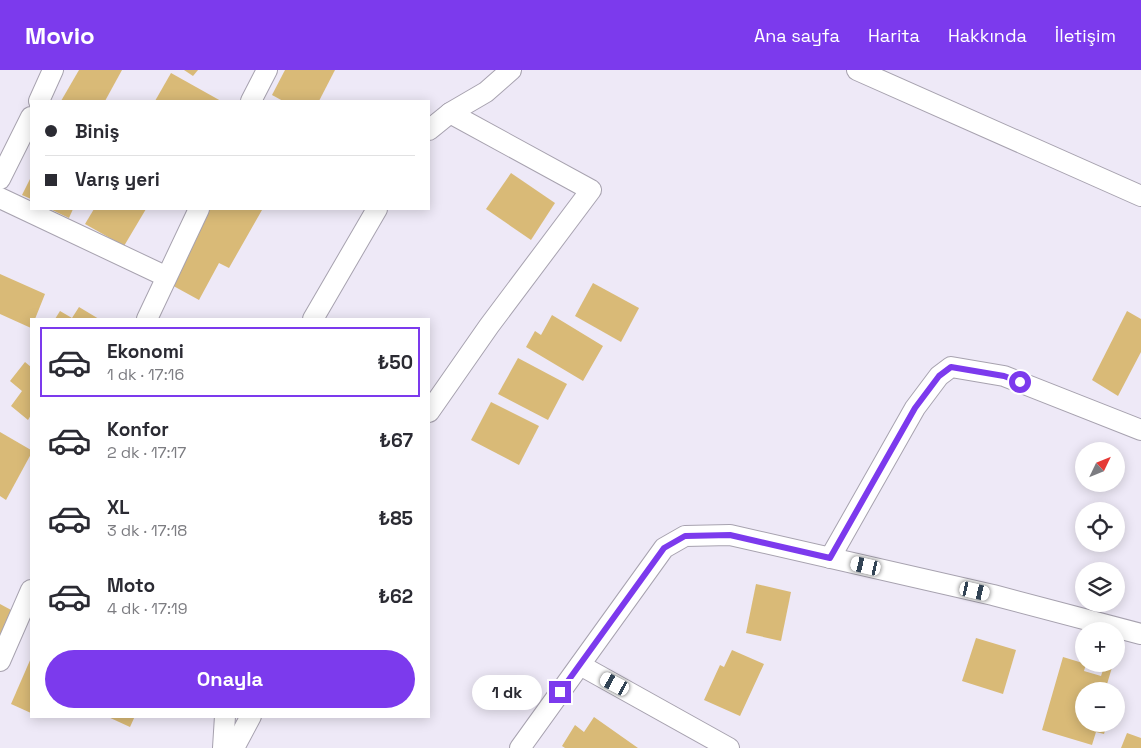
<!DOCTYPE html>
<html lang="tr">
<head>
<meta charset="utf-8">
<style>
	body { margin:0; font-family:"Space Grotesk",sans-serif; background:#f2f2f3; color:#2b2b33; height:100vh; display:flex; flex-direction:column; font-size:19px; white-space:nowrap }
	* { box-sizing:border-box; margin:0 }
	p { font-size:16px; color:#7c7c81 }
	.icon { flex:none; width:28px; height:28px; fill:none; stroke:currentColor; stroke-width:2; stroke-linecap:round; stroke-linejoin:round }
	.map { position:relative; flex:1; overflow:hidden }
	.details { position:absolute; left:30px; top:248px; width:400px; height:400px; display:flex; flex-direction:column; background:#fff; border-radius:0px; box-shadow:0 2px 12px #0003 }
	.details>* { flex:none }
	.hud { position:absolute; left:30px; top:30px; width:400px; height:110px; border-radius:0px; box-shadow:0 2px 12px #0003; display:grid; align-content:center; height:110px; padding:0 15px; background:#fff }
	.needle { width:32px; rotate:47deg }
	.controls { position:absolute; left:1075px; top:372px; display:grid; gap:10px }
	.controls a { display:grid; place-items:center; width:50px; height:50px; border-radius:50%; background:#fff; box-shadow:0 2px 12px #0003; font-size:25px }
	.end { position:absolute; width:22px; height:22px; margin:-11px; border:6px solid #7c3aed; background:#fff; box-shadow:0 0 0 2px #fff }
	.from { border-radius:50% }
	.bubble { position:absolute; height:35px; border-radius:18px; background:#fff; box-shadow:0 2px 12px #0003; font-size:16px; font-weight:800; line-height:35px; text-align:center }
	.car { position:absolute; width:15px; height:30px; margin:-15px -8px; border-radius:6px; box-shadow:0 0 4px 1px #0007; background:linear-gradient(#fff 24%,#345 0 40%,#fff 0 76%,#345 0 86%,#fff 0) }
	.hud b { display:flex; align-items:center; gap:18px; height:48px; font-size:19px }
	.hud b+b { border-top:1px solid #e1e1e2 }
	.hud i { width:12px; height:12px; background:#2b2b33 }
	ul { padding:9px 0 0; list-style:none }
	li { display:flex; align-items:center; gap:15px; height:70px; margin:0 10px 8px; padding:0 5px; border:2px solid transparent; border-radius:0px }
	li div { flex:1 }
	li b { display:block; font-size:19px }
	li em { font-style:normal; font-weight:800 }
	li.selected { border-color:#7c3aed }
	li>.icon { width:45px; height:45px; stroke-width:1.5 }
	.button { display:flex; gap:10px; margin-top:auto; padding:10px 15px }
	.button a { flex:1; height:58px; border-radius:30px; background:#7c3aed; color:#fff; font-size:20px; font-weight:800; line-height:58px; text-align:center }
	header { display:flex; align-items:center; gap:30px; box-sizing:border-box; height:70px; padding:0 25px; background:#7c3aed; color:#fff }
	header strong { font-size:24px }
	nav { display:flex; gap:28px; margin-inline-start:auto; font-size:18px }
	.map>svg:first-child { display:block }
	.building { fill:#d9ba77 }
	.lines { fill:none; stroke-linecap:round; stroke-linejoin:round }
	.minor-casing { stroke:#a7a2af; stroke-width:22 }
	.minor { stroke:#fff; stroke-width:20 }
	.route { stroke:#7c3aed; stroke-width:6 }
</style>
</head>
<body>
<header>
<strong>Movio</strong>
<nav><a>Ana sayfa</a><a>Harita</a><a>Hakkında</a><a>İletişim</a></nav>
</header>
<div class="map">
<svg width="1141" height="678" viewBox="0 0 1141 678">
	<rect width="100%" height="100%" fill="#eee9f7"/>
	<!-- building -->
	<g class="building">
		<path d="M79 0H122L105 31H61Z"/>
		<path d="M184 0H198L193 6Z"/>
		<path d="M285 0H335L319 31H283L272 25Z"/>
		<path d="M171 3 221 31H155Z"/>
		<path d="M511 103 555 133 531 170 486 139Z"/>
		<path d="M31 107V129L22 125Z"/>
		<path d="M50 139H73L69 148Z"/>
		<path d="M94 139H146L124 176 85 154Z"/>
		<path d="M209 139 262 140 229 198 219 193 199 230 168 213Z"/>
		<path d="M0 204 45 224 35 249H31V258L0 244Z"/>
		<path d="M593 213 639 238 621 272 575 246Z"/>
		<path d="M79 237 99 249H55L60 241 72 248Z"/>
		<path d="M1127 241 1141 249V282L1118 326 1092 310Z"/>
		<path d="M552 245 603 276 583 311 526 277 535 261 541 265Z"/>
		<path d="M518 288 567 314 548 350 498 324Z"/>
		<path d="M25 292 31 297V345L28 350 11 336 22 321 10 311Z"/>
		<path d="M491 332 539 356 519 395 471 370Z"/>
		<path d="M0 362 31 380V384L6 430 0 426Z"/>
		<path d="M756 514 791 522 781 571 746 563Z"/>
		<path d="M0 534 13 541 0 565Z"/>
		<path d="M976 568 1016 580 1003 624 962 611Z"/>
		<path d="M732 580 764 594 740 646 704 630 720 595 724 597Z"/>
		<path d="M1063 587 1086 594 1084 601 1101 606 1105 594H1113L1105 621H1084V654H1107L1104 664 1096 662 1092 675 1042 660Z"/>
		<path d="M31 588V643L11 634Z"/>
		<path d="M106 646H135L130 657Z"/>
		<path d="M594 647 638 678H565L562 676 575 655 584 662Z"/>
		<path d="M1127 663 1141 668V678H1121Z"/>
	</g>
	<g class="lines">
		<!-- minor casing -->
		<g class="minor-casing">
			<g id="minor">
				<path d="M857 0 1141 126"/>
				<path d="M39 31 53 0"/>
				<path d="M251 31 267 0"/>
				<path d="M429 60 450 43 486 22 511 0"/>
				<path d="M0 109 31 47"/>
				<path d="M0 128 165 206"/>
				<path d="M147 249 199 139"/>
				<path d="M313 249 377 139"/>
				<path d="M429 342 489 256 591 120 450 43"/>
				<path d="M830 488 915 338 939 306 951 297 1004 306 1141 360"/>
				<path d="M0 591 31 520"/>
				<path d="M580 595 729 678"/>
				<path d="M223 678 225 646"/>
				<path d="M234 678 251 646"/>
				<path d="M520 678 664 478 685 466 730 465 993 525 1141 564"/>
			</g>
		</g>
		<!-- minor -->
		<use href="#minor" class="minor"/>
	</g>
	<g class="lines">
		<!-- route -->
		<path class="route" d="M560 622 664 478 685 466 730 465 830 488 915 338 939 306 951 297 1004 306 1020 312"/>
	</g>
</svg>
<div class="controls">
<a><svg class="needle" viewBox="-14 -14 28 28"><path d="M0-13l5 13h-10z" fill="#e53935"/><path d="M0 13l5-13h-10z" fill="#7c7c81"/></svg></a>
<a><svg class="icon" aria-label="locate" viewBox="0 0 24 24"><circle cx="12" cy="12" r="6"/><path d="M12 2v4M12 18v4M2 12h4M18 12h4"/></svg></a>
<a><svg class="icon" aria-label="layers" viewBox="0 0 24 24"><path d="M12 4l9 5-9 5-9-5zM3 14l9 5 9-5"/></svg></a>
<a>+</a>
<a>−</a>
</div>
<i class="end from" style="left:1020px;top:312px"></i>
<i class="end" style="left:560px;top:622px"></i>
<div class="bubble" style="left:472px;top:605px;width:70px">1 dk</div>
<i class="car" style="left:866px;top:496px;rotate:283deg"></i>
<i class="car" style="left:975px;top:521px;rotate:103deg"></i>
<i class="car" style="left:615px;top:614px;rotate:298deg"></i>
<div class="hud">
<b><i class="from"></i>Biniş</b>
<b><i></i>Varış yeri</b>
</div>
<section class="details">
<ul>
<li class="selected"><svg class="icon" aria-label="car" viewBox="0 0 24 24"><path d="M5 17H2v-5l4-1 3-4h7l3 4 3 1v5h-3M9 17h6M6 11h13"/><circle cx="7" cy="17" r="2"/><circle cx="17" cy="17" r="2"/></svg><div><b>Ekonomi</b><p>1 dk · 17:16</p></div><em>₺50</em></li>
<li><svg class="icon" aria-label="car" viewBox="0 0 24 24"><path d="M5 17H2v-5l4-1 3-4h7l3 4 3 1v5h-3M9 17h6M6 11h13"/><circle cx="7" cy="17" r="2"/><circle cx="17" cy="17" r="2"/></svg><div><b>Konfor</b><p>2 dk · 17:17</p></div><em>₺67</em></li>
<li><svg class="icon" aria-label="car" viewBox="0 0 24 24"><path d="M5 17H2v-5l4-1 3-4h7l3 4 3 1v5h-3M9 17h6M6 11h13"/><circle cx="7" cy="17" r="2"/><circle cx="17" cy="17" r="2"/></svg><div><b>XL</b><p>3 dk · 17:18</p></div><em>₺85</em></li>
<li><svg class="icon" aria-label="car" viewBox="0 0 24 24"><path d="M5 17H2v-5l4-1 3-4h7l3 4 3 1v5h-3M9 17h6M6 11h13"/><circle cx="7" cy="17" r="2"/><circle cx="17" cy="17" r="2"/></svg><div><b>Moto</b><p>4 dk · 17:19</p></div><em>₺62</em></li>
</ul>
<div class="button"><a>Onayla</a></div>
</section>
</div>
</body>
</html>
